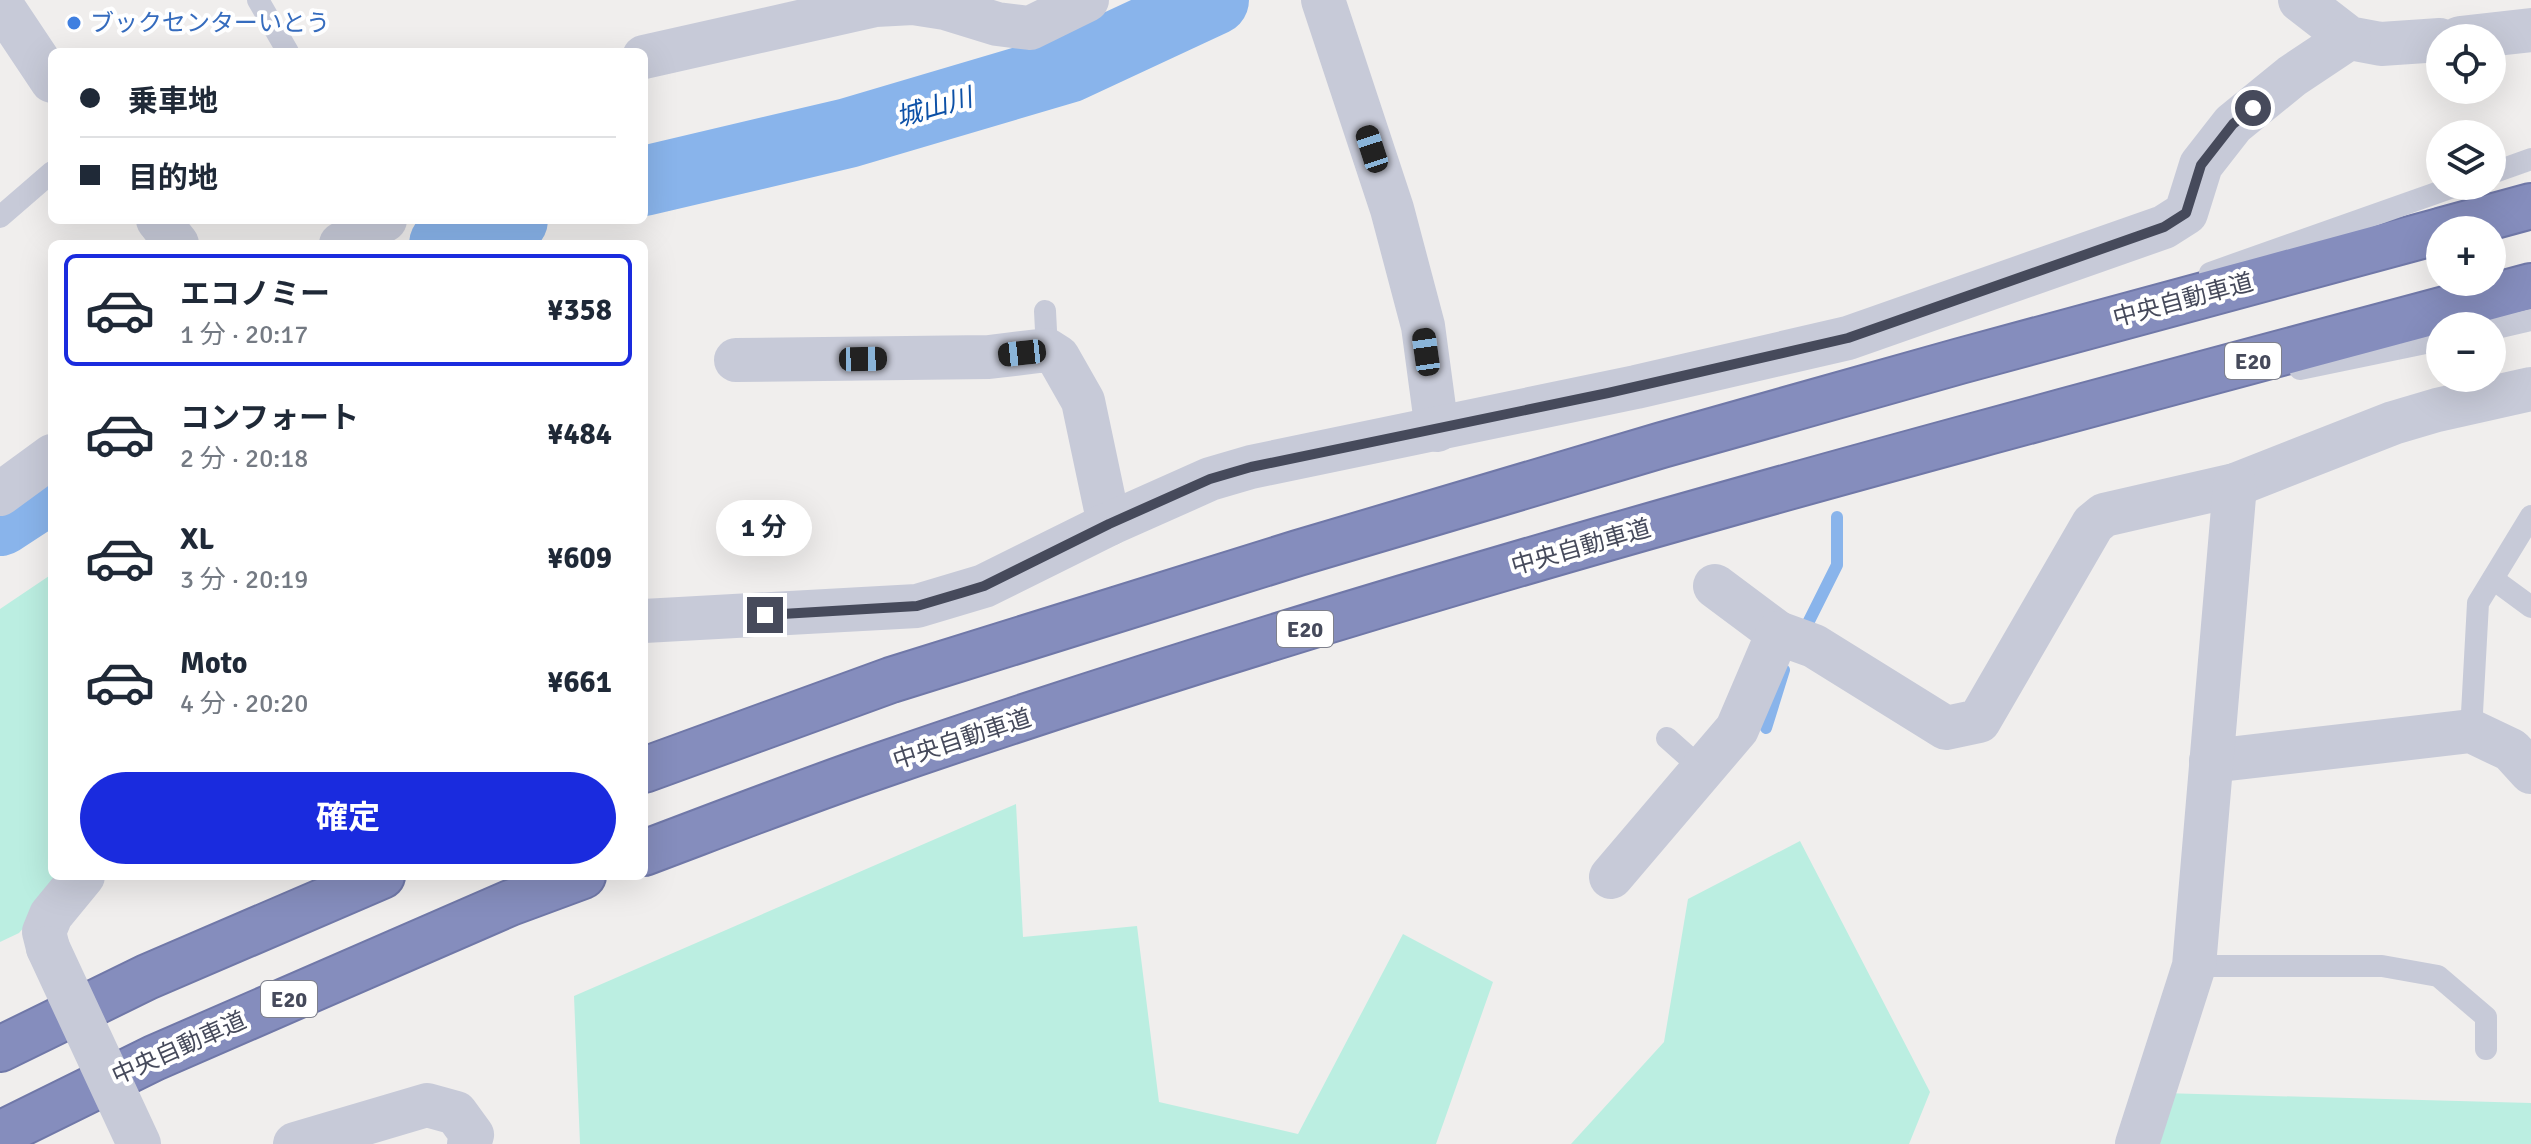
<!DOCTYPE html>
<html lang="ja">
<head>
<meta charset="utf-8">
<style>
	body { margin:0; font-family:Signika,"Noto Sans JP",sans-serif; background:#f2f2f3; color:#1f2937; height:100vh; display:flex; flex-direction:column; font-size:30px; white-space:nowrap }
	* { box-sizing:border-box; margin:0 }
	p { font-size:26px; color:#747a83 }
	.icon { flex:none; width:44px; height:44px; fill:none; stroke:currentColor; stroke-width:2; stroke-linecap:round; stroke-linejoin:round }
	.map { position:relative; flex:1; overflow:hidden }
	.sheet { position:absolute; left:48px; top:240px; width:600px; height:640px; display:flex; flex-direction:column; background:#fff; border-radius:12px; box-shadow:0 8px 32px #0002 }
	.sheet>* { flex:none }
	.banner { position:absolute; left:48px; top:48px; width:600px; height:176px; border-radius:12px; box-shadow:0 8px 32px #0002; display:grid; align-content:center; height:176px; padding:0 32px; background:#fff }
	.fabs { position:absolute; left:2426px; top:24px; display:grid; gap:16px }
	.fabs a { display:grid; place-items:center; width:80px; height:80px; border-radius:50%; background:#fff; box-shadow:0 8px 32px #0002; font-size:40px }
	.end { position:absolute; width:36px; height:36px; margin:-18px; border:10px solid #464a5b; background:#fff; box-shadow:0 0 0 4px #fff }
	.from { border-radius:50% }
	.bubble { position:absolute; height:56px; border-radius:28px; background:#fff; box-shadow:0 8px 32px #0002; font-size:26px; font-weight:700; line-height:56px; text-align:center }
	.car { position:absolute; width:24px; height:48px; margin:-24px -12px; border-radius:10px; box-shadow:0 0 6px 2px #0007; background:linear-gradient(#222 24%,#8ab4d8 0 40%,#222 0 76%,#8ab4d8 0 86%,#222 0) }
	.banner b { display:flex; align-items:center; gap:28px; height:76px; font-size:30px }
	.banner b+b { border-top:2px solid #e0e1e3 }
	.banner i { width:20px; height:20px; background:#1f2937 }
	ul { padding:14px 0 0; list-style:none }
	li { display:flex; align-items:center; gap:24px; height:112px; margin:0 16px 12px; padding:0 16px; border:4px solid transparent; border-radius:12px }
	li div { flex:1 }
	li b { display:block; font-size:30px }
	li em { font-style:normal; font-weight:700 }
	li.on { border-color:#1a2bde }
	li>.icon { width:72px; height:72px; stroke-width:1.5 }
	.button { display:flex; gap:16px; margin-top:auto; padding:16px 32px }
	.button a { flex:1; height:92px; border-radius:48px; background:#1a2bde; color:#fff; font-size:32px; font-weight:700; line-height:92px; text-align:center }
	.map>svg:first-child { display:block }
	.green { fill:#bbeee1 }
	.lines { fill:none; stroke-linecap:round; stroke-linejoin:round }
	.stream { stroke:#89b4eb; stroke-width:12 }
	.river { stroke:#89b4eb; stroke-width:70 }
	.highway-casing { stroke:#7078a8; stroke-width:48 }
	.lane { stroke:#c7cad8; stroke-width:22 }
	.street { stroke:#c7cad8; stroke-width:44 }
	.highway { stroke:#858dbd; stroke-width:44 }
	.street-bridge { stroke:#c7cad8; stroke-width:44 }
	.route { stroke:#464a5b; stroke-width:10 }
	.shop-dot { fill:#3f7fe0; stroke:#fff; stroke-width:3 }
	.labels { text-anchor:middle; stroke-width:8; stroke-linejoin:round; paint-order:stroke }
	.shield { fill:#fff; stroke:#7e808c; stroke-width:2 }
	.shield-label { font-size:22px; font-weight:bold; fill:#464a5b }
	.shop-label { font-size:24px; fill:#366cbe; stroke:#fff; text-anchor:start }
	.street-label { font-size:24px; fill:#464a5b; stroke:#fff }
	.water-label { font-size:26px; font-style:italic; fill:#0d51a7; stroke:#fff }
</style>
</head>
<body>
<div class="map">
<svg width="2531" height="1144" viewBox="0 0 2531 1144">
	<rect width="100%" height="100%" fill="#f0eeed"/>
	<!-- green -->
	<g class="green">
		<path d="M52 574V876H69L19 933 0 942V609Z"/>
		<path d="M1016 804 1023 937 1137 926 1159 1102 1298 1134 1403 934 1493 982 1436 1144H580L574 996Z"/>
		<path d="M1800 841 1930 1092 1909 1144H1571L1664 1042 1688 899Z"/>
		<path d="M2162 1093 2531 1103V1144H2142Z"/>
	</g>
	<g class="lines">
		<!-- stream -->
		<g class="stream">
			<path d="M1807 625 1837 565V517"/>
			<path d="M1766 728 1784 670"/>
		</g>
		<!-- river -->
		<g class="river">
			<path d="M644 181 848 133 1068 68 1214 0"/>
			<path d="M444 244 513 220"/>
			<path d="M0 521 52 487"/>
		</g>
		<!-- highway casing -->
		<g class="highway-casing">
			<g id="highway">
				<path d="M2443 230 2531 206"/>
				<path d="M644 770 891 680 1298 553 1662 445 1960 361 2440 231"/>
				<path d="M644 853C721 824 798 794 876 767 1419 579 1977 435 2531 286"/>
				<path d="M0 1049 147 977 382 876"/>
				<path d="M0 1134 154 1058 510 903 583 876"/>
			</g>
		</g>
		<!-- lane -->
		<g class="lane">
			<path d="M258 0 288 52"/>
			<path d="M2492 173 2531 159"/>
			<path d="M0 217 52 172"/>
			<path d="M2210 273 2456 186"/>
			<path d="M1045 311 1047 350"/>
			<path d="M2492 329 2531 320"/>
			<path d="M2300 369 2440 340"/>
			<path d="M2493 579 2531 607"/>
			<path d="M2471 731 2478 603 2531 516"/>
			<path d="M1667 738 1703 770"/>
			<path d="M2194 966H2382L2438 976 2486 1017V1049"/>
		</g>
		<!-- street -->
		<g class="street">
			<path d="M1323 0 1392 209 1423 326 1437 430"/>
			<path d="M2300 0 2349 38 2381 44 2440 40"/>
			<path d="M0 3 52 81"/>
			<path d="M2460 38 2531 30"/>
			<path d="M644 57 875 5 913 3 945 8 997 24 1030 28 1087 0"/>
			<path d="M158 220 177 244"/>
			<path d="M341 244 385 220"/>
			<path d="M736 360 989 357 1047 350 1058 357 1083 401 1109 524"/>
			<path d="M0 494 52 456"/>
			<path d="M1715 586 1778 633"/>
			<path d="M644 621 917 606 984 586 1109 524 1210 479 1251 467 1636 387 1848 338 2164 227 2186 213 2201 165 2233 124 2292 76 2349 38"/>
			<path d="M2211 761 2471 731 2511 750 2531 772"/>
			<path d="M1611 877 1737 729 1778 633 1814 646 1946 728 1979 721 2093 524 2104 515 2235 485 2393 423 2437 410 2531 389"/>
			<path d="M48 948 44 932 51 915 83 876"/>
			<path d="M295 1144 427 1105 456 1113 472 1135 469 1144"/>
			<path d="M2137 1144 2194 966 2235 485"/>
		</g>
		<!-- highway -->
		<use href="#highway" class="highway"/>
		<!-- street-bridge -->
		<path class="street-bridge" d="M48 948 139 1144"/>
	</g>
	<g class="lines">
		<!-- route -->
		<path class="route" d="M765 615 917 606 961 593 984 586 1109 524 1210 479 1251 467 1608 393 1848 338 2164 227 2186 213 2201 165 2233 124 2253 108"/>
	</g>
	<!-- markers -->
	<circle class="shop-dot" cx="74" cy="23" r="8"/>
	<g class="labels">
		<!-- shield labels -->
		<g class="shield">
			<rect x="2225" y="343" width="56" height="36" rx="6"/>
			<rect x="1277" y="611" width="56" height="36" rx="6"/>
			<rect x="261" y="981" width="56" height="36" rx="6"/>
		</g>
		<g class="shield-label">
			<text x="2253" y="369">E20</text>
			<text x="1305" y="637">E20</text>
			<text x="289" y="1007">E20</text>
		</g>
		<!-- shop labels -->
		<g class="shop-label">
			<text x="90" y="31">ブックセンターいとう</text>
		</g>
		<!-- street labels -->
		<g class="street-label">
			<text transform="translate(2183 300) rotate(-15)" y="8">中央自動車道</text>
			<text transform="translate(1581 547) rotate(-16)" y="8">中央自動車道</text>
			<text transform="translate(962 739) rotate(-18)" y="8">中央自動車道</text>
			<text transform="translate(179 1048) rotate(-24)" y="8">中央自動車道</text>
		</g>
		<!-- water labels -->
		<g class="water-label">
			<text transform="translate(934 107) rotate(-16)" y="9">城山川</text>
		</g>
	</g>
</svg>
<div class="fabs">
<a><svg class="icon" aria-label="locate" viewBox="0 0 24 24"><circle cx="12" cy="12" r="6"/><path d="M12 2v4M12 18v4M2 12h4M18 12h4"/></svg></a>
<a><svg class="icon" aria-label="layers" viewBox="0 0 24 24"><path d="M12 4l9 5-9 5-9-5zM3 14l9 5 9-5"/></svg></a>
<a>+</a>
<a>−</a>
</div>
<i class="end from" style="left:2253px;top:108px"></i>
<i class="end" style="left:765px;top:615px"></i>
<div class="bubble" style="left:716px;top:500px;width:96px">1 分</div>
<i class="car" style="left:1372px;top:149px;rotate:342deg"></i>
<i class="car" style="left:1426px;top:352px;rotate:352deg"></i>
<i class="car" style="left:1022px;top:353px;rotate:264deg"></i>
<i class="car" style="left:863px;top:359px;rotate:89deg"></i>
<div class="banner">
<b><i class="from"></i>乗車地</b>
<b><i></i>目的地</b>
</div>
<section class="sheet">
<ul>
<li class="on"><svg class="icon" aria-label="car" viewBox="0 0 24 24"><path d="M5 17H2v-5l4-1 3-4h7l3 4 3 1v5h-3M9 17h6M6 11h13"/><circle cx="7" cy="17" r="2"/><circle cx="17" cy="17" r="2"/></svg><div><b>エコノミー</b><p>1 分 · 20:17</p></div><em>¥358</em></li>
<li><svg class="icon" aria-label="car" viewBox="0 0 24 24"><path d="M5 17H2v-5l4-1 3-4h7l3 4 3 1v5h-3M9 17h6M6 11h13"/><circle cx="7" cy="17" r="2"/><circle cx="17" cy="17" r="2"/></svg><div><b>コンフォート</b><p>2 分 · 20:18</p></div><em>¥484</em></li>
<li><svg class="icon" aria-label="car" viewBox="0 0 24 24"><path d="M5 17H2v-5l4-1 3-4h7l3 4 3 1v5h-3M9 17h6M6 11h13"/><circle cx="7" cy="17" r="2"/><circle cx="17" cy="17" r="2"/></svg><div><b>XL</b><p>3 分 · 20:19</p></div><em>¥609</em></li>
<li><svg class="icon" aria-label="car" viewBox="0 0 24 24"><path d="M5 17H2v-5l4-1 3-4h7l3 4 3 1v5h-3M9 17h6M6 11h13"/><circle cx="7" cy="17" r="2"/><circle cx="17" cy="17" r="2"/></svg><div><b>Moto</b><p>4 分 · 20:20</p></div><em>¥661</em></li>
</ul>
<div class="button"><a>確定</a></div>
</section>
</div>
</body>
</html>
